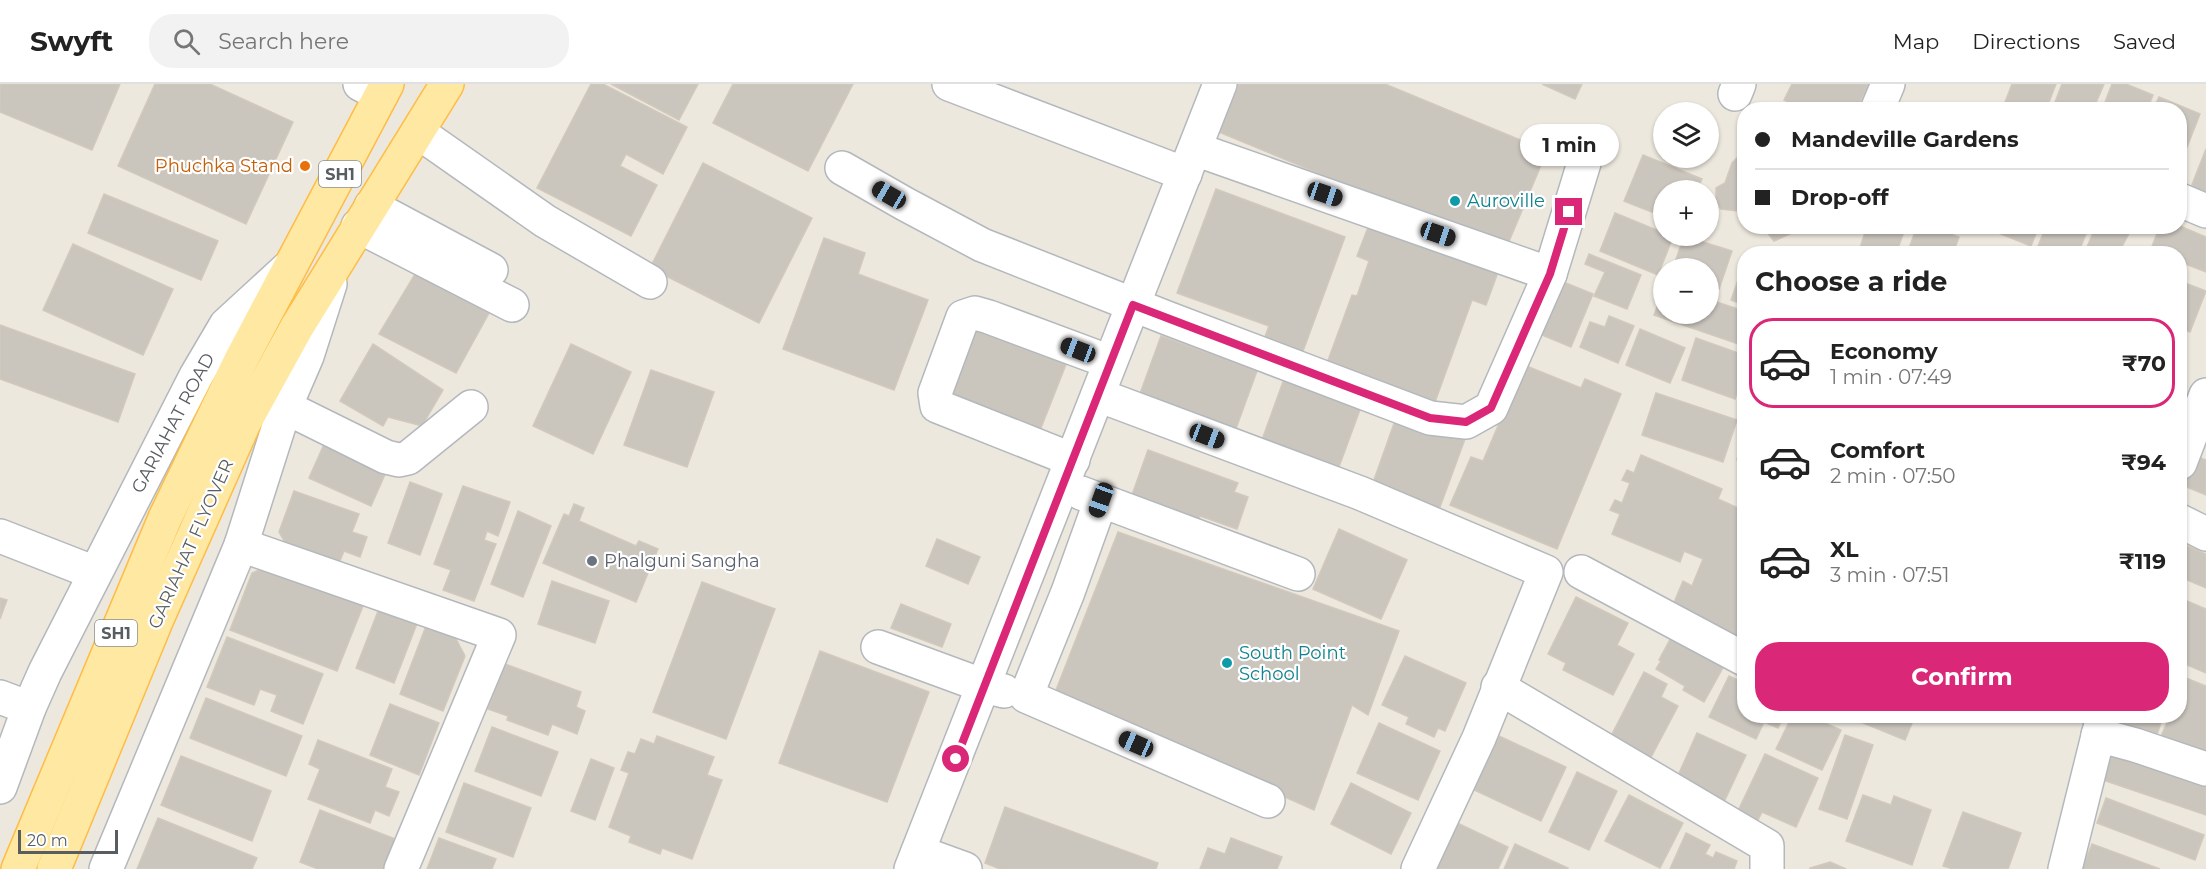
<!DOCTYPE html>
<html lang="en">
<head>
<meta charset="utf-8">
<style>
	body { margin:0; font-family:Montserrat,sans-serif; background:#f2f2f2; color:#222; height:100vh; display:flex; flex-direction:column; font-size:22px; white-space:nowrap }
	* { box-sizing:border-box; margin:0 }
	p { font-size:20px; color:#767676 }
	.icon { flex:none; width:33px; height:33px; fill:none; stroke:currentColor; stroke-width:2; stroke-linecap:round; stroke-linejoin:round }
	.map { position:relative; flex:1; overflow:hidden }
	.side { position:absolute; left:1737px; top:162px; width:450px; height:477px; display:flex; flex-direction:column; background:#fff; border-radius:24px; box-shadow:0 2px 4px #0004 }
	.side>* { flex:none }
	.guide { position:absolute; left:1737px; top:18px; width:450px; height:132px; border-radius:24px; box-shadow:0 2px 4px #0004; display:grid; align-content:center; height:132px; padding:0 18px; background:#fff }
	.fabs { position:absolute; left:1653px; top:18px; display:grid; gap:12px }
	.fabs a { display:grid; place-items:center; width:66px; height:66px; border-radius:50%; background:#fff; box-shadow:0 2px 4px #0004; font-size:30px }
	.scale { position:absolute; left:18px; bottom:15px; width:100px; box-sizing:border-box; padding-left:6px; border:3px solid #575d61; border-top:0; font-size:16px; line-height:21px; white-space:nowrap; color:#575d61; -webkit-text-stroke:4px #fff; paint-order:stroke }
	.end { position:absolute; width:27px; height:27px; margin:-14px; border:8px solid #db2777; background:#fff; box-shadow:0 0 0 3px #fff }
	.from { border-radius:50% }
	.bubble { position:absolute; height:42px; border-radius:21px; background:#fff; box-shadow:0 2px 4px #0004; font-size:20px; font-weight:700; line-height:42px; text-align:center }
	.car { position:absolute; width:18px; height:36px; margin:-18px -9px; border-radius:8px; box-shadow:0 0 4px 2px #0007; background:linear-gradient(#222 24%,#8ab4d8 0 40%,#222 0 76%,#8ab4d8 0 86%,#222 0) }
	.guide b { display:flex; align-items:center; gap:21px; height:57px; font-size:22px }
	.guide b+b { border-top:2px solid #e0e0e0 }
	.guide i { width:15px; height:15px; background:#222 }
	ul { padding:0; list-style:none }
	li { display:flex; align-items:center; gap:18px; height:90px; margin:0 12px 9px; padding:0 6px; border:3px solid transparent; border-radius:24px }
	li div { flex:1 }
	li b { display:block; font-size:22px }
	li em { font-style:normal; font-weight:700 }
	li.on { border-color:#db2777 }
	li>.icon { width:54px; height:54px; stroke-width:1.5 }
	h2 { padding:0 18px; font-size:27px; line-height:72px }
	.cta { display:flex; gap:12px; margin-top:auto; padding:12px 18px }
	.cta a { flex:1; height:69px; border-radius:24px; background:#db2777; color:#fff; font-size:24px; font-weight:700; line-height:69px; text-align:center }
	header { display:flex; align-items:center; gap:36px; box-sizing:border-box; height:84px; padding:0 30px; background:#fff; border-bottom:2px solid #e0e0e0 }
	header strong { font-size:28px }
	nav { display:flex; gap:33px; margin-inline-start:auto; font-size:21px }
	.search { width:420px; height:54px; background:#f2f2f2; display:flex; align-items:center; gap:15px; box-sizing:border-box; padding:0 21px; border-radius:24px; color:#767676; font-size:22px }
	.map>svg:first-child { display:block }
	.building { fill:#cac5bd; stroke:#d2c9bc; stroke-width:1.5 }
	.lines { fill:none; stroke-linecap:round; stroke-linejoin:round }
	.minor-casing { stroke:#b4b8bd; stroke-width:36 }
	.major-casing { stroke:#ffbc45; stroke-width:36 }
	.minor { stroke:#fff; stroke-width:33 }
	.major { stroke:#ffe8a1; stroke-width:33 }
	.route { stroke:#db2777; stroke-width:8 }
	.food-dot { fill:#e8710a; stroke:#fff; stroke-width:2 }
	.culture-dot { fill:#0f9aa8; stroke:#fff; stroke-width:2 }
	.worship-dot { fill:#6b7280; stroke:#fff; stroke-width:2 }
	.labels { text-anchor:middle; stroke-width:4.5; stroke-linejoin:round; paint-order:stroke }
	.shield { fill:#fff; stroke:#898e90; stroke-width:1.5 }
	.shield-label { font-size:16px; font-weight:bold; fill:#575d61 }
	.food-label { font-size:18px; fill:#c56008; stroke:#fff; text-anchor:end }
	.culture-label { font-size:18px; fill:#0d838f; stroke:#fff; text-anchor:start }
	.street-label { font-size:18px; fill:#575d61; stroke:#fff }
	.worship-label { font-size:18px; fill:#5b616d; stroke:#fff; text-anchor:start }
</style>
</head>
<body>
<header>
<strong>Swyft</strong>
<div class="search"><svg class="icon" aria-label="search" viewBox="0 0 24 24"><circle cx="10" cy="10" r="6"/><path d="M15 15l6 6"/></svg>Search here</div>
<nav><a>Map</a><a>Directions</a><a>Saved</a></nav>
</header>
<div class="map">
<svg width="2206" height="785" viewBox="0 0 2206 785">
	<rect width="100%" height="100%" fill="#ede8de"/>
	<!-- building -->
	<g class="building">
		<path d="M0 0H120L92 66 0 28Z"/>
		<path d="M155 0H210L293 38 246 140 118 82Z"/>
		<path d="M591 0H603L687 43 663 90 626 70 620 82 657 101 631 152 537 104Z"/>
		<path d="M611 0H698L679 36Z"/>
		<path d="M733 0H853L808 87 713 39Z"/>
		<path d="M1239 0H1385L1547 67 1505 167 1219 48Z"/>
		<path d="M1542 0H1582L1575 15Z"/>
		<path d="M1792 0H1866L1868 1 1856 26H1803L1784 16Z"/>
		<path d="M2012 0H2056L2046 26H2002Z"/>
		<path d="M2062 0H2104L2093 26H2052Z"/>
		<path d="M2112 0H2126L2153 11 2147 26H2102Z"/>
		<path d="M2159 13 2200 30 2180 81V26H2153Z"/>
		<path d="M1744 56V136L1738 127 1721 125 1716 119V104L1725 99 1732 79 1741 70Z"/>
		<path d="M2206 65V109L2191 103Z"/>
		<path d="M1643 71 1702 95 1697 106H1664V133L1624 117Z"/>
		<path d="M703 79 812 134 759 239 650 184Z"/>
		<path d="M1216 105 1345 153 1299 278 1261 263 1269 242 1177 209Z"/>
		<path d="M104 110 218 157 201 196 88 149Z"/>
		<path d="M1615 129 1664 149V152L1673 153 1658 191 1600 167Z"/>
		<path d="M1372 133 1501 180 1486 221 1472 216 1435 318 1327 279 1352 211 1357 212 1369 177 1357 172Z"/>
		<path d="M1762 142H1806V143L1774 157Z"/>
		<path d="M1867 142H1906L1896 170H1858Z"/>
		<path d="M1917 142H1929L1959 153 1953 170H1907Z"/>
		<path d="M1998 142H2039L2031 162 1996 148Z"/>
		<path d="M2046 142H2089L2078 170H2035Z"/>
		<path d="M2096 142H2133L2118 170H2084Z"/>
		<path d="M2160 142H2180L2206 153V188L2180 178V170H2149Z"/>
		<path d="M1684 152 1732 167 1719 205 1708 202V184H1673Z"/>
		<path d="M824 154 865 169 858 190 928 216 894 306 783 265Z"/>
		<path d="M73 160 173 205 143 271 43 226Z"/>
		<path d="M1589 170 1641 191 1627 225 1594 212 1605 188 1585 180Z"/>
		<path d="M1744 179V221L1731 216Z"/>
		<path d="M415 190 489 229 456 289 379 250Z"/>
		<path d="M1556 195 1593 210 1571 263 1535 248Z"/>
		<path d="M2180 197 2206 207 2190 248 2180 244Z"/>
		<path d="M1664 205V230H1708V215L1744 227V262L1654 231Z"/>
		<path d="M1609 232 1634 242 1618 279 1580 263 1590 238 1605 243Z"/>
		<path d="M968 235 1069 273 1037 354 939 316Z"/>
		<path d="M0 241 135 290 118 338 0 295Z"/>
		<path d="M1640 245 1685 264 1670 299 1626 281Z"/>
		<path d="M1161 252 1257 287 1234 350 1138 315Z"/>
		<path d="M1696 254 1744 271V288L1735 315 1682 296Z"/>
		<path d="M373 260 443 306 422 342 388 333 383 342 340 317Z"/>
		<path d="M571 260 631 288 593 370 533 342Z"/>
		<path d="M1524 281 1581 304 1585 295 1621 310 1557 465 1450 421 1471 373 1483 377Z"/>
		<path d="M651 286 714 308 687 383 624 361Z"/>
		<path d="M1284 295 1361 323 1336 391 1259 364Z"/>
		<path d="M1656 309 1737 336 1723 378 1642 351Z"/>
		<path d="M1397 331 1465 355 1436 434 1369 410Z"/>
		<path d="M1744 344V378L1737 376Z"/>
		<path d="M325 358 387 386 371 422 309 394Z"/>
		<path d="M1148 366 1238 399 1234 408 1248 413 1237 445 1200 432 1195 446 1128 422Z"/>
		<path d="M1641 371 1722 405 1718 415 1738 424 1744 407V559L1670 528 1683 497 1692 502 1703 475 1684 467 1680 478 1612 450 1620 430 1610 426 1615 416 1622 419 1630 399 1622 396 1627 386 1634 389Z"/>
		<path d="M2193 371 2206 376V411L2182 401Z"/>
		<path d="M410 398 442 410 420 471 388 459Z"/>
		<path d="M463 402 510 418 498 452 487 447 484 456 496 460 474 517 443 506 451 486 434 480Z"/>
		<path d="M294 407 359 430 352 448 367 453 360 473 344 467 339 479 286 460 279 448Z"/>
		<path d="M574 420 584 424 579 437 636 462 639 457 658 465 636 518 543 479 564 430 569 432Z"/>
		<path d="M518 427 551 442 523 513 491 500Z"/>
		<path d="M1339 445 1407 476 1381 535 1313 505Z"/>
		<path d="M1118 448 1399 547 1368 631 1352 621 1314 726 1054 611Z"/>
		<path d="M937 455 980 473 968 500 926 482Z"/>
		<path d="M2180 459 2206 470V504L2180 493Z"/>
		<path d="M271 481 365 517 337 587 230 546 252 489Z"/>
		<path d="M552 497 609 517 595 559 538 540Z"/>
		<path d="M702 498 775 525 726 655 653 628Z"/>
		<path d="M1576 513 1628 539 1617 561 1634 570 1613 611 1563 586 1566 579 1548 570Z"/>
		<path d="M0 514 7 516 0 535Z"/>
		<path d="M2180 514 2206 525V589L2180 578Z"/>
		<path d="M901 520 951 540 942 563 891 544Z"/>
		<path d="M380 522 418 537 394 599 356 584Z"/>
		<path d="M426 542 455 553 465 572 443 627 400 610Z"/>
		<path d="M1673 550 1725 580 1704 618 1683 606 1685 602 1656 585 1661 577 1659 576Z"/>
		<path d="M227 553 323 590 303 640 271 627 277 611 260 605 254 621 207 603Z"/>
		<path d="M820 567 929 608 887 718 779 679Z"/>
		<path d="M1405 572 1466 599 1445 647 1438 644 1434 653 1406 640 1409 633 1382 621Z"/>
		<path d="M505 580 581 608 576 623 585 627 577 650 552 640 548 651 507 636 508 632 488 625Z"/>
		<path d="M1644 588 1667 600 1661 613 1678 622 1649 677 1609 656Z"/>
		<path d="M1729 592 1744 599V632H1784L1778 644 1764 638 1756 655 1709 633Z"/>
		<path d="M2186 594 2206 602V679L2158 659 2170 632H2180V608Z"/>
		<path d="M206 614 302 652 286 692 190 654Z"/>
		<path d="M390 620 439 639 419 691 370 671Z"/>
		<path d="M1792 632H1810L1841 646 1822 686 1776 665Z"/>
		<path d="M1855 632H1915L1905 656 1853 635Z"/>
		<path d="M2120 632H2163L2156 654 2117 642Z"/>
		<path d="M1379 639 1440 667 1418 716 1357 689Z"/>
		<path d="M492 643 558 668 541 712 475 687Z"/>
		<path d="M1697 649 1746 671 1724 718 1676 696Z"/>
		<path d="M1845 651 1873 661 1847 735 1819 725Z"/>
		<path d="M657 652 714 673 707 691 722 696 692 775 662 764 660 770 629 758 631 752 609 743 629 689 621 686 628 668 635 670 641 655 654 660Z"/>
		<path d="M1499 652 1566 683 1541 737 1474 706Z"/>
		<path d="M318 656 392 685 385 703 399 708 389 732 375 726 370 739 308 715 320 685 309 680Z"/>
		<path d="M2115 662 2206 693V731L2103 696Z"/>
		<path d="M1765 670 1818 694 1796 743 1762 728 1758 736 1738 727Z"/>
		<path d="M181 672 271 707 252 757 161 721Z"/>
		<path d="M591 675 614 684 595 736 571 727Z"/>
		<path d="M1577 688 1617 707 1589 766 1549 748Z"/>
		<path d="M464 699 531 724 513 773 446 748Z"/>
		<path d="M1351 699 1411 729 1391 770 1331 740Z"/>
		<path d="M1629 711 1683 739 1660 784 1605 757Z"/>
		<path d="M1863 711 1891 721 1894 712 1931 726 1912 781 1846 757Z"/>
		<path d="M2106 714 2204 751 2195 776 2097 739Z"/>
		<path d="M1005 723 1158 779 1156 785H1000L985 779Z"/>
		<path d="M320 726 403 758 392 785H318L300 778Z"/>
		<path d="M1963 728 2021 749 2008 785H1953L1943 782Z"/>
		<path d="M158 734 257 774 252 785H137Z"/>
		<path d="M1451 736 1508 763 1498 785H1428Z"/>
		<path d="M1686 749 1710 761 1705 770 1713 774 1716 768 1737 777 1734 785H1670Z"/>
		<path d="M439 754 496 775 492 785H427Z"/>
		<path d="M1231 754 1282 773 1277 785H1200L1208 764 1225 770Z"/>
		<path d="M1515 760 1568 784 1567 785H1504Z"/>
		<path d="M2092 760 2160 785H2082Z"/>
		<path d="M1830 778 1846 785H1810V784Z"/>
	</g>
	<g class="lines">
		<!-- minor casing -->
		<g class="minor-casing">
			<g id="minor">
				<path d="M360 0 381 11"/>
				<path d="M949 0 1185 90"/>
				<path d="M1735 10 1739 0"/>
				<path d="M1877 26 1888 0"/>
				<path d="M418 48 545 137 650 198"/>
				<path d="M1195 65 1550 190"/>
				<path d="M842 84 905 120 982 161 1167 234 1430 334 1466 338 1491 324 1550 190 1588 66"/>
				<path d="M2180 116 2206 127"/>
				<path d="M371 122 491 186"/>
				<path d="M358 142 512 221"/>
				<path d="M1098 311 1360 409 1546 488 1479 654 1418 785"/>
				<path d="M285 323 386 373 399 376 408 374 471 323"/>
				<path d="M1073 376 937 322 935 309 963 233 975 229 989 233 1110 278"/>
				<path d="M2180 379 2206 311"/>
				<path d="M1081 409 1298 490"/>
				<path d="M1101 416 1068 508 1026 612 1268 717"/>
				<path d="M2180 437 2206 450"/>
				<path d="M0 452 95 489"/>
				<path d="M241 461 499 551 401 785"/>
				<path d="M1581 488 1744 575"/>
				<path d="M878 563 984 602 1004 607"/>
				<path d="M1498 603 1767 762V785"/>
				<path d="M0 613 29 624"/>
				<path d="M2098 651 2135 661 2206 685"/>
				<path d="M0 703 29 624 45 588 196 292 226 241 287 185"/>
				<path d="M918 768 965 785"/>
				<path d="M106 785 241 461 285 323 307 272 330 200"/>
				<path d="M911 785 1220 0"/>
				<path d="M2065 785 2103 632"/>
			</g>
		</g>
		<!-- major casing -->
		<g class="major-casing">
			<g id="major">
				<path d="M18 785 165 434 241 276 387 0"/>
				<path d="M54 785 157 535 244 339 297 243 447 0"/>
			</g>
		</g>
		<!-- minor -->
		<use href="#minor" class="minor"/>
		<!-- major -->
		<use href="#major" class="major"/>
	</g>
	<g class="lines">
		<!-- route -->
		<path class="route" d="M956 675 1133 221 1430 334 1466 338 1491 324 1550 190 1569 128"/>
	</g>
	<!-- markers -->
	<circle class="food-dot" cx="305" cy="82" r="6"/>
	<g class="culture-dot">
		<circle cx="1455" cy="117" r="6"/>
		<circle cx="1227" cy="579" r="6"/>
	</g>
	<circle class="worship-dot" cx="592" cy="477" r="6"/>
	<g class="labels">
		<!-- shield labels -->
		<g class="shield">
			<rect x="319" y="77" width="42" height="26" rx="4.5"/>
			<rect x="95" y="536" width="42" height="26" rx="4.5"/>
		</g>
		<g class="shield-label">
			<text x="340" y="96">SH1</text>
			<text x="116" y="555">SH1</text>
		</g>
		<!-- food labels -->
		<g class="food-label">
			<text x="293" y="88">Phuchka Stand</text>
		</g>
		<!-- culture labels -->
		<g class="culture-label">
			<text x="1467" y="123">Auroville</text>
			<text x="1239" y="575">South Point<tspan x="1239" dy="21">School</tspan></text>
		</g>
		<!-- street labels -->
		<g class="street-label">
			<text transform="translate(173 339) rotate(-62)" y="6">GARIAHAT ROAD</text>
			<text transform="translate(191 460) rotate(-66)" y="6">GARIAHAT FLYOVER</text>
		</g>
		<!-- worship labels -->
		<g class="worship-label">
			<text x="604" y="483">Phalguni Sangha</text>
		</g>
	</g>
</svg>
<div class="fabs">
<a><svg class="icon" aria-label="layers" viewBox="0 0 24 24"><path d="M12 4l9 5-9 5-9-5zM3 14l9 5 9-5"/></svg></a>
<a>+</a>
<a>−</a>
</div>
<div class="scale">20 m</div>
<i class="end from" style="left:956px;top:675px"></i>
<i class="end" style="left:1569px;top:128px"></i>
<div class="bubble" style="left:1520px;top:40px;width:99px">1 min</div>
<i class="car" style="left:1325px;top:110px;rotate:109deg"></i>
<i class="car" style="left:889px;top:111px;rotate:300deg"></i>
<i class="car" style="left:1438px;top:150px;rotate:109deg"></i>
<i class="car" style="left:1078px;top:266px;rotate:291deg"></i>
<i class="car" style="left:1207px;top:352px;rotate:111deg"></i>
<i class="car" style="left:1101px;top:416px;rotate:200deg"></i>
<i class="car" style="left:1136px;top:660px;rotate:294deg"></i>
<div class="guide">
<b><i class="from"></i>Mandeville Gardens</b>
<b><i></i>Drop-off</b>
</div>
<section class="side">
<h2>Choose a ride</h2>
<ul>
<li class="on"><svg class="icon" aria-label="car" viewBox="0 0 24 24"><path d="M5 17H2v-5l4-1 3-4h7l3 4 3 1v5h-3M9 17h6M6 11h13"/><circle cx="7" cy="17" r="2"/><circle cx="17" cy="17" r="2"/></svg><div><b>Economy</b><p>1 min · 07:49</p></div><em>₹70</em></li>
<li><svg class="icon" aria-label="car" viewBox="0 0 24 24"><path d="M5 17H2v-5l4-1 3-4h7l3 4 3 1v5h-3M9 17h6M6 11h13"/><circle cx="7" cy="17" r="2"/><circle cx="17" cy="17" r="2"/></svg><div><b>Comfort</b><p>2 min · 07:50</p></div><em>₹94</em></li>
<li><svg class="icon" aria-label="car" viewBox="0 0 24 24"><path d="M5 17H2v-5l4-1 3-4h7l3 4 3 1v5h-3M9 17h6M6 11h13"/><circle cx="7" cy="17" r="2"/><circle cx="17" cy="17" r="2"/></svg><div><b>XL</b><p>3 min · 07:51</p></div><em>₹119</em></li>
</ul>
<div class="cta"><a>Confirm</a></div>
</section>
</div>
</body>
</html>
